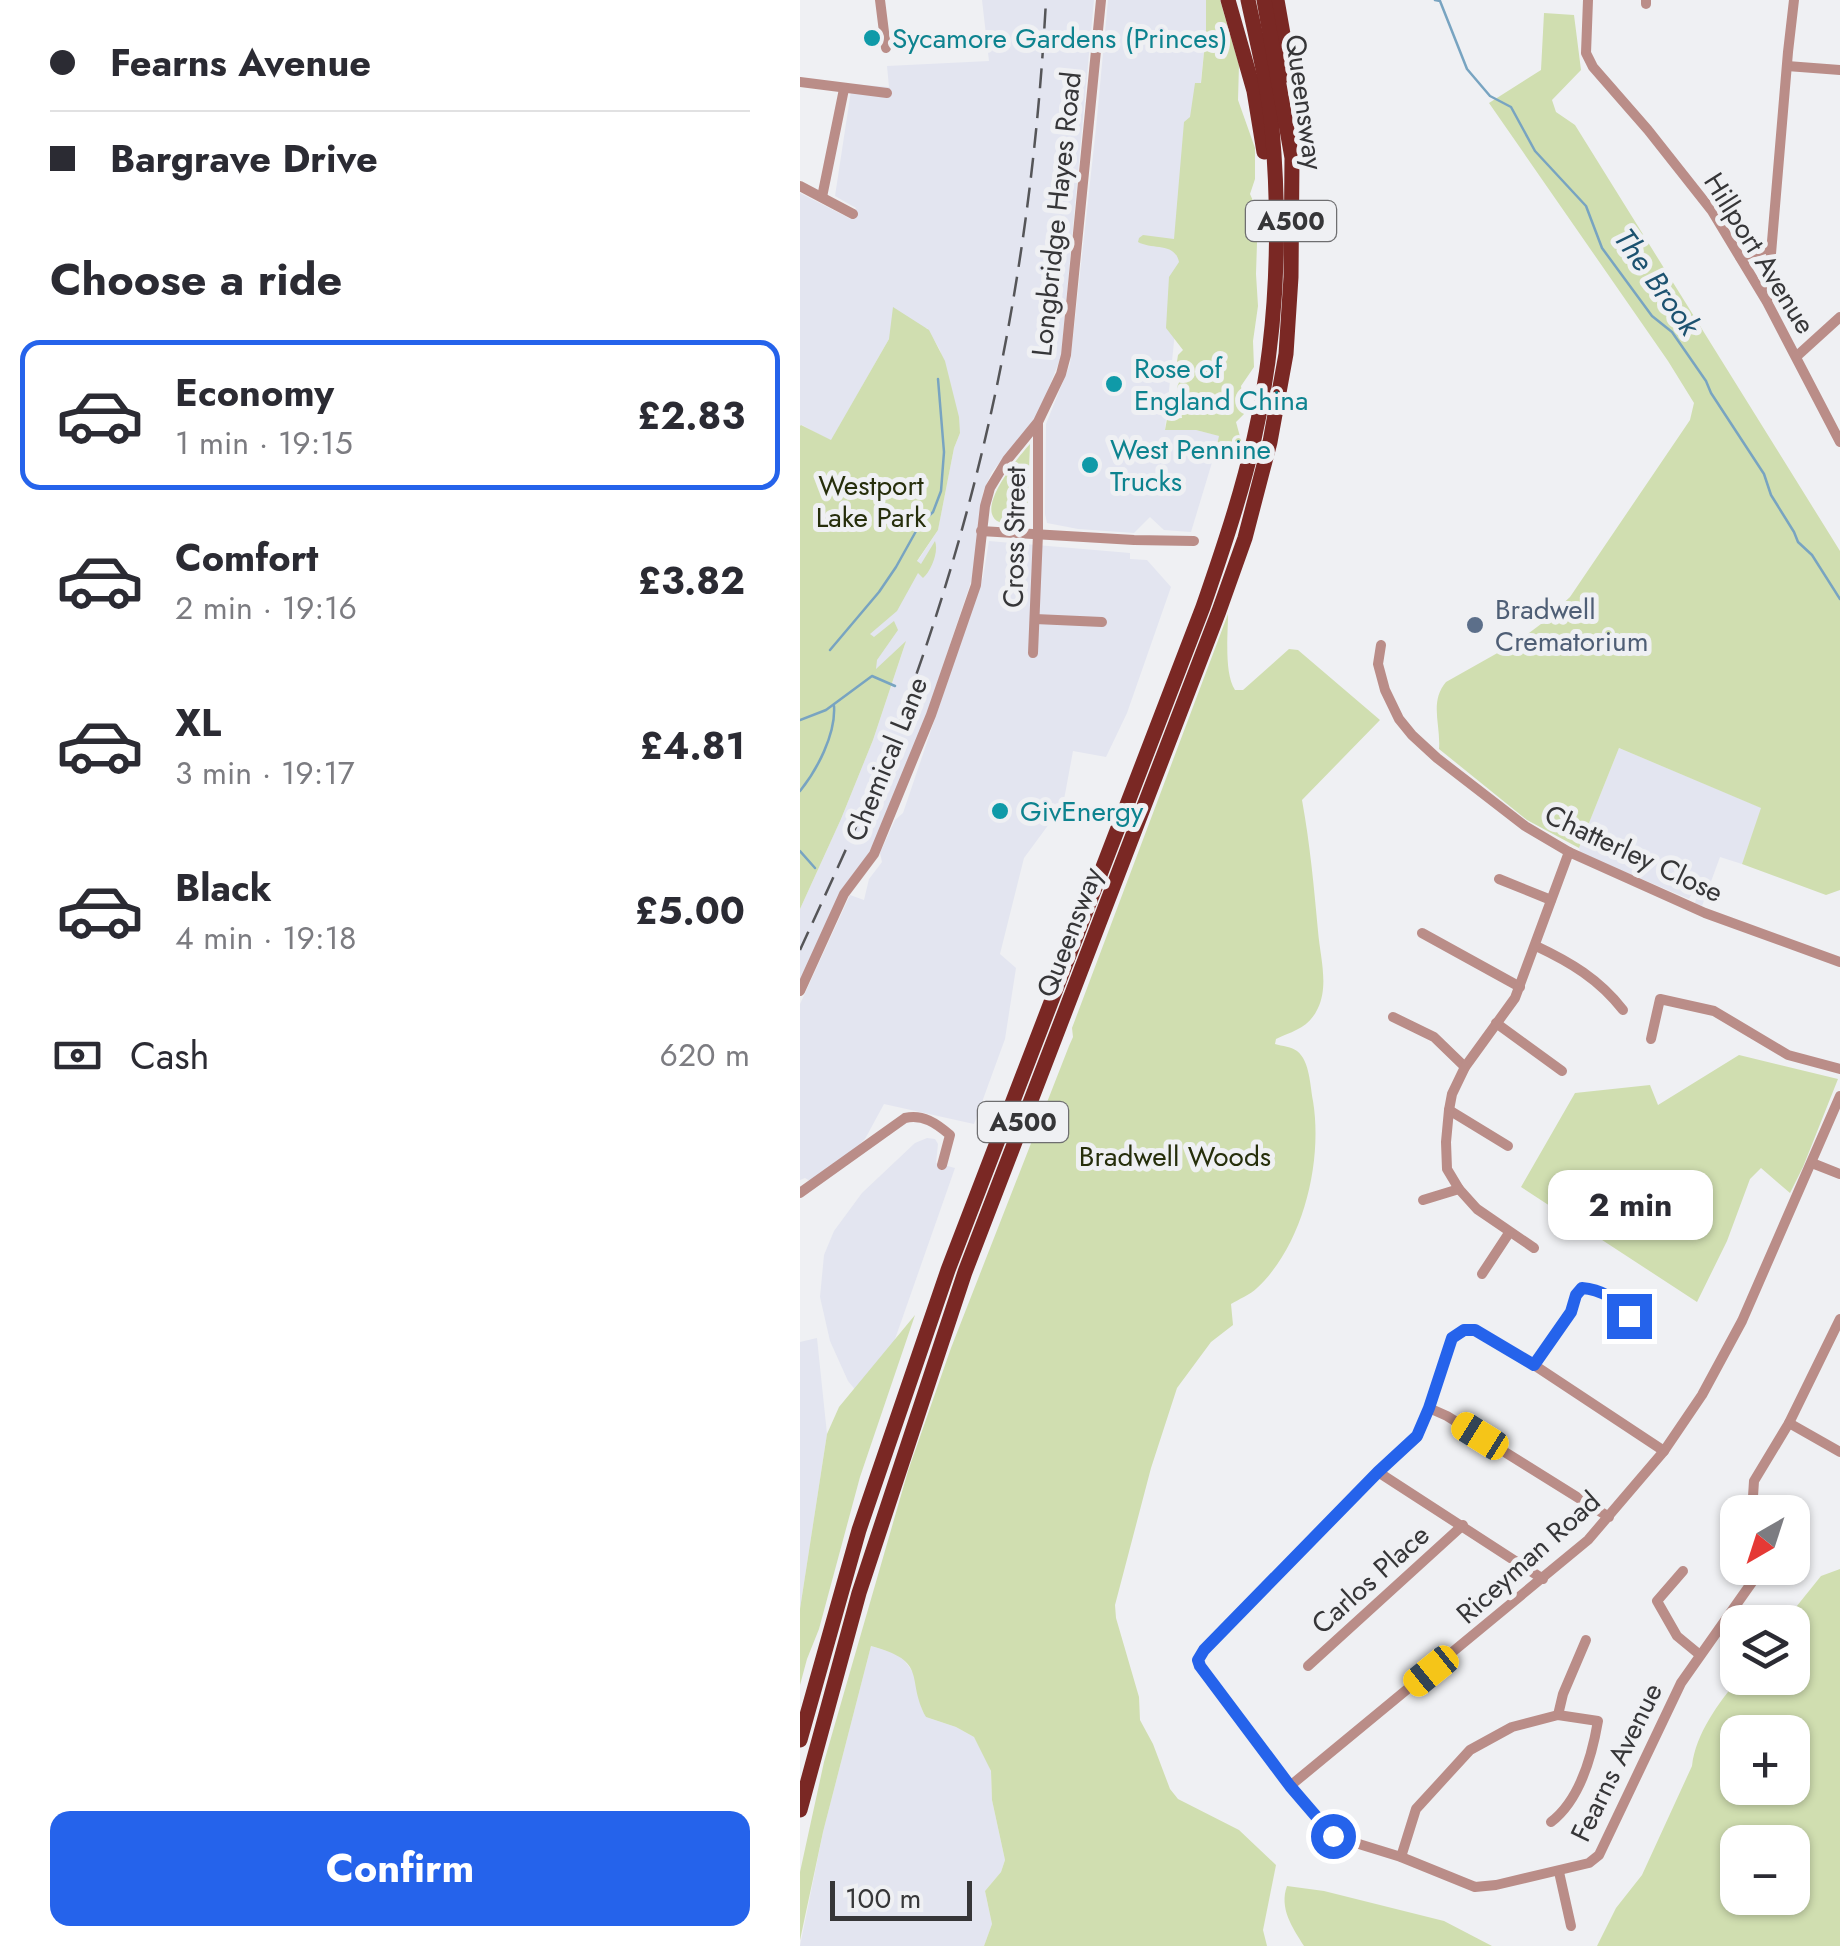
<!DOCTYPE html>
<html lang="en">
<head>
<meta charset="utf-8">
<style>
	body { margin:0; font-family:Jost,sans-serif; background:#f7f7f7; color:#2b2b33; height:100vh; display:flex; flex-direction:column; font-size:38px; white-space:nowrap }
	* { box-sizing:border-box; margin:0 }
	p { font-size:32px; color:#7c7c81 }
	.icon { flex:none; width:55px; height:55px; fill:none; stroke:currentColor; stroke-width:2; stroke-linecap:round; stroke-linejoin:round }
	.map { position:relative; flex:1; overflow:hidden }
	.drawer { display:flex; flex-direction:column; background:#fff; width:800px }
	.drawer>* { flex:none }
	.top-card { display:grid; align-content:center; height:220px; padding:0 50px; background:#fff }
	.needle { width:65px; rotate:219deg }
	.tools { position:absolute; left:920px; top:1495px; display:grid; gap:20px }
	.tools a { display:grid; place-items:center; width:90px; height:90px; border-radius:20px; background:#fff; box-shadow:0 2px 8px #0004; font-size:50px }
	.scale { position:absolute; left:30px; bottom:25px; width:142px; box-sizing:border-box; padding-left:10px; border:5px solid #363638; border-top:0; font-size:28px; line-height:35px; white-space:nowrap; color:#363638; -webkit-text-stroke:8px #eff0f3; paint-order:stroke }
	.end { position:absolute; width:45px; height:45px; margin:-22px; border:12px solid #2563eb; background:#fff; box-shadow:0 0 0 5px #fff }
	.from { border-radius:50% }
	.bubble { position:absolute; height:70px; border-radius:20px; background:#fff; box-shadow:0 2px 8px #0004; font-size:32px; font-weight:700; line-height:70px; text-align:center }
	.car { position:absolute; width:30px; height:60px; margin:-30px -15px; border-radius:12px; box-shadow:0 0 8px 2px #0007; background:linear-gradient(#f5c518 24%,#345 0 40%,#f5c518 0 76%,#345 0 86%,#f5c518 0) }
	.top-card b { display:flex; align-items:center; gap:35px; height:95px; font-size:38px }
	.top-card b+b { border-top:2px solid #e1e1e2 }
	.top-card i { width:25px; height:25px; background:#2b2b33 }
	ul { padding:0; list-style:none }
	li { display:flex; align-items:center; gap:30px; height:150px; margin:0 20px 15px; padding:0 30px; border:5px solid transparent; border-radius:20px }
	li div { flex:1 }
	li b { display:block; font-size:38px }
	li em { font-style:normal; font-weight:700 }
	li.current { border-color:#2563eb }
	li>.icon { width:90px; height:90px; stroke-width:1.5 }
	h2 { padding:0 50px; font-size:45px; line-height:120px }
	.pay { display:flex; align-items:center; gap:25px; height:110px; padding:0 50px; font-size:38px }
	.pay p { margin-inline-start:auto }
	.cta { display:flex; gap:20px; margin-top:auto; padding:20px 50px }
	.cta a { flex:1; height:115px; border-radius:20px; background:#2563eb; color:#fff; font-size:40px; font-weight:700; line-height:115px; text-align:center }
	main { display:flex; flex:1; min-height:0 }
	.map>svg:first-child { display:block }
	.built { fill:#e3e5f0 }
	.green { fill:#d0deb0; fill-rule:evenodd }
	.lines { fill:none; stroke-linecap:round; stroke-linejoin:round }
	.stream { stroke:#78a4c1; stroke-width:2.5 }
	.minor { stroke:#ba8d88; stroke-width:10 }
	.trunk { stroke:#7a2824; stroke-width:15 }
	.rail { stroke:#555558; stroke-width:2.5; stroke-dasharray:20 10; stroke-linecap:butt }
	.route { stroke:#2563eb; stroke-width:12 }
	.culture-dot { fill:#0f9aa8; stroke:#eff0f3; stroke-width:4 }
	.service-dot { fill:#5c6f8a; stroke:#eff0f3; stroke-width:4 }
	.labels { text-anchor:middle; stroke-width:10; stroke-linejoin:round; paint-order:stroke }
	.shield { fill:#eff0f3; stroke:#6e6e70; stroke-width:2.5 }
	.shield-label { font-size:25px; font-weight:bold; fill:#363638 }
	.culture-label { font-size:28px; fill:#0d838f; stroke:#eff0f3; text-anchor:start }
	.street-label { font-size:28px; fill:#363638; stroke:#eff0f3 }
	.park-label { font-size:28px; fill:#262e0b; stroke:#eff0f3 }
	.service-label { font-size:28px; fill:#4e5e75; stroke:#eff0f3; text-anchor:start }
	.water-label { font-size:30px; font-style:italic; fill:#1c5270; stroke:#eff0f3 }
</style>
</head>
<body>
<main>
<section class="drawer">
<div class="top-card">
<b><i class="from"></i>Fearns Avenue</b>
<b><i></i>Bargrave Drive</b>
</div>
<h2>Choose a ride</h2>
<ul>
<li class="current"><svg class="icon" aria-label="car" viewBox="0 0 24 24"><path d="M5 17H2v-5l4-1 3-4h7l3 4 3 1v5h-3M9 17h6M6 11h13"/><circle cx="7" cy="17" r="2"/><circle cx="17" cy="17" r="2"/></svg><div><b>Economy</b><p>1 min · 19:15</p></div><em>£2.83</em></li>
<li><svg class="icon" aria-label="car" viewBox="0 0 24 24"><path d="M5 17H2v-5l4-1 3-4h7l3 4 3 1v5h-3M9 17h6M6 11h13"/><circle cx="7" cy="17" r="2"/><circle cx="17" cy="17" r="2"/></svg><div><b>Comfort</b><p>2 min · 19:16</p></div><em>£3.82</em></li>
<li><svg class="icon" aria-label="car" viewBox="0 0 24 24"><path d="M5 17H2v-5l4-1 3-4h7l3 4 3 1v5h-3M9 17h6M6 11h13"/><circle cx="7" cy="17" r="2"/><circle cx="17" cy="17" r="2"/></svg><div><b>XL</b><p>3 min · 19:17</p></div><em>£4.81</em></li>
<li><svg class="icon" aria-label="car" viewBox="0 0 24 24"><path d="M5 17H2v-5l4-1 3-4h7l3 4 3 1v5h-3M9 17h6M6 11h13"/><circle cx="7" cy="17" r="2"/><circle cx="17" cy="17" r="2"/></svg><div><b>Black</b><p>4 min · 19:18</p></div><em>£5.00</em></li>
</ul>
<div class="pay"><svg class="icon" aria-label="cash" viewBox="0 0 24 24"><path d="M3 7h18v10H3z"/><circle cx="12" cy="12" r="2"/></svg>Cash<p>620 m</p></div>
<div class="cta"><a>Confirm</a></div>
</section>
<div class="map">
<svg width="1040" height="1946" viewBox="0 0 1040 1946">
	<rect width="100%" height="100%" fill="#eff0f3"/>
	<!-- built -->
	<g class="built">
		<path d="M182 0H294L261 357 238 415 192 472 183 492 172 579 126 716 76 839 0 980V909L41 819 73 740 105 644 82 665 40 694 0 667 94 593 121 556 138 530 154 448 160 433 140 350 127 328 89 339 31 441 2 425 0 426V193L51 219 56 208 35 196 52 84 89 87 87 66 189 61Z"/>
		<path d="M308 0H406V32L365 429 396 430 420 436 391 532 364 530 350 517 334 533 278 529 247 523 245 514 246 424 270 364 296 128Z"/>
		<path d="M189 541 330 553V559L347 560 371 587 327 713 306 757 273 751 263 805 224 858 200 954 216 968 205 1039 174 1124 84 1104 65 1139 44 1159 10 1181 5 1178 0 1180V1004L50 895 64 900 69 879 82 862 80 853 95 820 103 813 183 577Z"/>
		<path d="M819 748 962 808 942 864 920 857 902 906 895 903 897 896 892 893 889 899 780 853 779 848Z"/>
		<path d="M127 1138 135 1139 138 1144 136 1163 155 1168 74 1399 58 1393 48 1381 30 1341 20 1297 24 1255 34 1231 62 1193 115 1143Z"/>
		<path d="M17 1338 27 1434 0 1609V1342Z"/>
		<path d="M71 1646 94 1653 104 1660 115 1675 122 1709 126 1717 156 1727 174 1737 187 1760 191 1772 192 1800 205 1860 201 1872 185 1891 192 1924 184 1946H0L23 1832Z"/>
	</g>
	<!-- green -->
	<g class="green">
		<path d="M406 0H420L439 65 438 100 455 148V179L450 194 458 212 456 274 458 306 453 341 454 367 441 386 445 413 436 422 442 444 435 455 416 450 419 436 396 430H365L367 419 382 418 377 387 381 378 375 374 378 355 383 350 366 328 369 277 379 262C375 242 352 250 338 242L339 238 343 235 374 239 384 122 390 117 395 83H401L406 32Z"/>
		<path d="M744 13 774 15 781 70 752 100 756 112 775 125 1040 551V890L1026 895 942 864 961 808 819 748 779 848 727 820 639 749C641 725 629 702 646 682L717 642 741 624 770 597 890 420 894 403 868 361 689 103 741 70Z"/>
		<path d="M93 307 129 330 145 361 159 417 160 433 154 448 138 530 117 561 121 564 135 541C139 552 131 571 123 578L118 573 97 611 70 634 74 637 94 621 98 630 77 660 76 669 106 641 73 740 41 819 0 909V426L1 425 31 440 89 339Z"/>
		<path d="M230 444 227 518C221 524 214 526 205 524 167 517 219 456 230 444Z"/>
		<path d="M428 614C428 635 424 673 435 690H443L489 649 498 650 580 720 502 800C510 844 514 887 518 931 520 956 529 985 518 1008 509 1028 493 1031 476 1039L475 1044C482 1046 492 1047 497 1051 510 1061 510 1086 513 1101 523 1162 503 1245 457 1288 450 1295 439 1299 431 1304L433 1325 411 1342 377 1388 351 1468 315 1605 316 1618 339 1697 340 1720 353 1744 370 1789 378 1799 439 1830 476 1865 463 1930 467 1946H184L192 1924 185 1891 201 1872 205 1860 192 1800 191 1771 174 1737 156 1727 126 1717C105 1678 130 1662 71 1646L23 1832 0 1940V1872L24 1762 108 1471 151 1348 269 1046 273 1037 272 1028Z"/>
		<path d="M939 1055 1038 1079 1003 1167 990 1193 961 1168 950 1179 927 1241 897 1302 721 1187 775 1093 850 1085 858 1105Z"/>
		<path d="M115 1315 60 1477 19 1629 7 1659 0 1685V1609L27 1434 39 1407Z"/>
		<path d="M1040 1569V1946H797L816 1908 842 1875 892 1766C896 1733 918 1704 939 1678H992V1622H984L1021 1576ZM938 1732H992V1788H938ZM938 1842H992V1898H938Z"/>
		<path d="M487 1886 524 1891 644 1921 692 1946H504C492 1927 479 1908 487 1886Z"/>
	</g>
	<g class="lines">
		<!-- stream -->
		<g class="stream">
			<path d="M635 0 640 1 667 69 690 96 711 107 735 151 786 206 802 248 852 316 872 332 906 381 911 393 964 474 971 495 994 532 998 542 1012 555 1040 599"/>
			<path d="M30 650 79 592 96 567 120 524 133 512 141 491 144 452 138 379"/>
			<path d="M0 720 26 710 72 676 95 686"/>
			<path d="M0 791C17 770 36 734 34 706"/>
			<path d="M0 851 15 868"/>
		</g>
		<!-- minor -->
		<g class="minor">
			<path d="M80 0 86 48"/>
			<path d="M788 0 786 53 793 67 848 130 912 211 967 302 1040 442"/>
			<path d="M846 0V4"/>
			<path d="M987 66 1040 70"/>
			<path d="M0 82 87 93"/>
			<path d="M0 186 53 214"/>
			<path d="M22 197 44 89"/>
			<path d="M940 257 971 247"/>
			<path d="M967 301 988 52 994 0"/>
			<path d="M997 356 1040 317"/>
			<path d="M181 531 334 540 394 541"/>
			<path d="M235 619 302 622"/>
			<path d="M581 645 578 664 585 690 599 719 612 735 637 758 725 826 769 852 905 913 1040 962"/>
			<path d="M233 653 238 534V423"/>
			<path d="M699 879 751 900"/>
			<path d="M622 933 720 987"/>
			<path d="M736 946C770 962 799 979 823 1010"/>
			<path d="M0 991 44 894 74 854 131 715 176 585 185 506 190 488 207 460 238 422 261 374 266 355 301 0"/>
			<path d="M593 1017 634 1037 665 1067"/>
			<path d="M696 1023 762 1071"/>
			<path d="M851 1039 860 999 914 1011 988 1055 1040 1069"/>
			<path d="M649 1110 708 1146"/>
			<path d="M1012 1163 1040 1174"/>
			<path d="M0 1193 105 1118C123 1114 136 1123 150 1135L142 1165"/>
			<path d="M623 1200 659 1189"/>
			<path d="M734 1248 677 1209 659 1189 647 1169 646 1142 649 1110 652 1094 665 1067 715 998 769 852"/>
			<path d="M682 1274 709 1233"/>
			<path d="M734 1365 771 1312 776 1295 782 1288C804 1289 822 1303 832 1322"/>
			<path d="M629 1408 647 1416 809 1517"/>
			<path d="M989 1423 1040 1452"/>
			<path d="M864 1451 734 1365 675 1330 664 1331 652 1338 629 1408 617 1437 578 1472 404 1650 398 1660 400 1666 490 1786 533 1836 601 1857 675 1887 696 1885 789 1863 799 1855 881 1683 962 1568"/>
			<path d="M578 1472 743 1579"/>
			<path d="M952 1512 954 1481 989 1423 1040 1319"/>
			<path d="M883 1571 857 1601 877 1636 900 1655"/>
			<path d="M508 1666 663 1525"/>
			<path d="M758 1715 763 1694 786 1640"/>
			<path d="M490 1786 788 1540 864 1451 902 1395 942 1321 1040 1096"/>
			<path d="M601 1857 616 1809 670 1750 712 1727 758 1715 798 1721C792 1756 780 1800 751 1822"/>
			<path d="M759 1872 771 1926"/>
		</g>
		<!-- trunk -->
		<g class="trunk">
			<path d="M428 0 454 91 464 152"/>
			<path d="M477 0 486 51 487 75"/>
			<path d="M0 1740 59 1530 148 1270 403 607C422 552 441 496 454 439 477 338 481 231 472 128 468 85 457 42 448 0"/>
			<path d="M0 1810 59 1593 165 1272 419 611 445 538 470 442 486 354 491 277 492 158 464 0"/>
		</g>
		<!-- rail -->
		<path class="rail" d="M0 950C37 869 75 789 105 706 190 475 233 245 246 0"/>
	</g>
	<g class="lines">
		<!-- route -->
		<path class="route" d="M533 1836 490 1786 400 1666 398 1660 404 1650 578 1472 617 1436 629 1408 652 1338 664 1330H675L734 1365 771 1312 776 1295 782 1288C799 1289 821 1300 829 1316"/>
	</g>
	<!-- markers -->
	<g class="culture-dot">
		<circle cx="72" cy="38" r="10"/>
		<circle cx="314" cy="384" r="10"/>
		<circle cx="290" cy="465" r="10"/>
		<circle cx="200" cy="811" r="10"/>
	</g>
	<circle class="service-dot" cx="675" cy="625" r="10"/>
	<g class="labels">
		<!-- shield labels -->
		<g class="shield">
			<rect x="446" y="201" width="90" height="40" rx="8"/>
			<rect x="178" y="1102" width="90" height="40" rx="8"/>
		</g>
		<g class="shield-label">
			<text x="491" y="230">A500</text>
			<text x="223" y="1131">A500</text>
		</g>
		<!-- culture labels -->
		<g class="culture-label">
			<text x="92" y="48">Sycamore Gardens (Princes)</text>
			<text x="334" y="378">Rose of<tspan x="334" dy="32">England China</tspan></text>
			<text x="310" y="459">West Pennine<tspan x="310" dy="32">Trucks</tspan></text>
			<text x="220" y="821">GivEnergy</text>
		</g>
		<!-- street labels -->
		<g class="street-label">
			<text transform="translate(505 102) rotate(82)" y="10">Queensway</text>
			<text transform="translate(256 214) rotate(-84)" y="10">Longbridge Hayes Road</text>
			<text transform="translate(960 253) rotate(58)" y="10">Hillport Avenue</text>
			<text transform="translate(214 537) rotate(-89)" y="10">Cross Street</text>
			<text transform="translate(86 759) rotate(-68)" y="10">Chemical Lane</text>
			<text transform="translate(834 853) rotate(25)" y="10">Chatterley Close</text>
			<text transform="translate(269 932) rotate(-69)" y="10">Queensway</text>
			<text transform="translate(728 1557) rotate(-42)" y="10">Riceyman Road</text>
			<text transform="translate(570 1579) rotate(-42)" y="10">Carlos Place</text>
			<text transform="translate(816 1762) rotate(-64)" y="10">Fearns Avenue</text>
		</g>
		<!-- park labels -->
		<g class="park-label">
			<text x="71" y="495">Westport<tspan x="71" dy="32">Lake Park</tspan></text>
			<text x="375" y="1166">Bradwell Woods</text>
		</g>
		<!-- service labels -->
		<g class="service-label">
			<text x="695" y="619">Bradwell<tspan x="695" dy="32">Crematorium</tspan></text>
		</g>
		<!-- water labels -->
		<g class="water-label">
			<text transform="translate(857 282) rotate(54)" y="10">The Brook</text>
		</g>
	</g>
</svg>
<div class="tools">
<a><svg class="needle" viewBox="-14 -14 28 28"><path d="M0-13l5 13h-10z" fill="#e53935"/><path d="M0 13l5-13h-10z" fill="#7c7c81"/></svg></a>
<a><svg class="icon" aria-label="layers" viewBox="0 0 24 24"><path d="M12 4l9 5-9 5-9-5zM3 14l9 5 9-5"/></svg></a>
<a>+</a>
<a>−</a>
</div>
<div class="scale">100 m</div>
<i class="end from" style="left:533px;top:1836px"></i>
<i class="end" style="left:829px;top:1316px"></i>
<div class="bubble" style="left:748px;top:1170px;width:165px">2 min</div>
<i class="car" style="left:680px;top:1436px;rotate:302deg"></i>
<i class="car" style="left:631px;top:1671px;rotate:231deg"></i>
</div>
</main>
</body>
</html>
